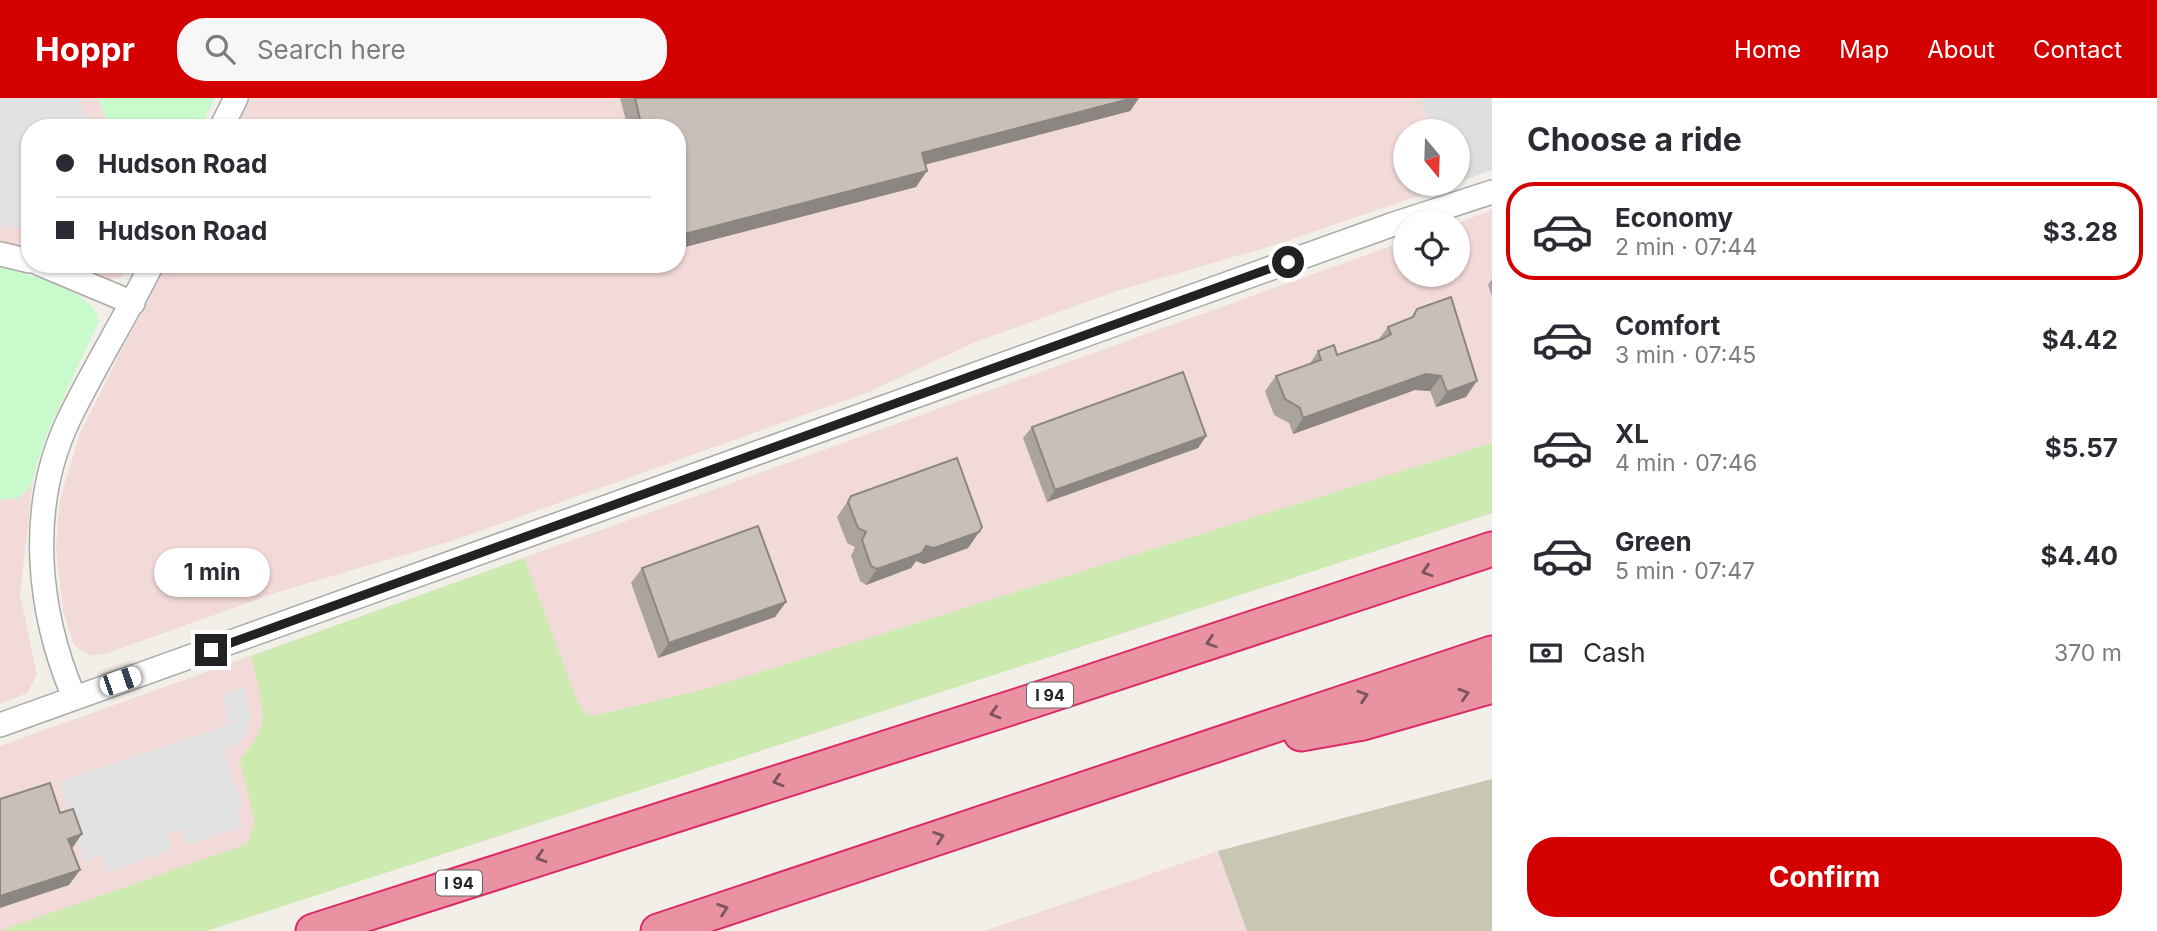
<!DOCTYPE html>
<html lang="en">
<head>
<meta charset="utf-8">
<style>
	body { margin:0; font-family:Inter,sans-serif; background:#f7f7f7; color:#2b2b33; height:100vh; display:flex; flex-direction:column; font-size:26px; white-space:nowrap }
	* { box-sizing:border-box; margin:0 }
	p { font-size:23px; color:#7c7c81 }
	.icon { flex:none; width:38px; height:38px; fill:none; stroke:currentColor; stroke-width:2; stroke-linecap:round; stroke-linejoin:round }
	.map { position:relative; flex:1; overflow:hidden }
	.sheet { display:flex; flex-direction:column; background:#fff; width:665px }
	.sheet>* { flex:none }
	.top-card { position:absolute; left:21px; top:21px; width:665px; height:154px; border-radius:28px; box-shadow:0 2px 5px #0004; display:grid; align-content:center; height:154px; padding:0 35px; background:#fff }
	.needle { width:46px; rotate:161deg }
	.buttons { position:absolute; left:1393px; top:21px; display:grid; gap:14px }
	.buttons a { display:grid; place-items:center; width:77px; height:77px; border-radius:50%; background:#fff; box-shadow:0 2px 5px #0004; font-size:35px }
	.end { position:absolute; width:32px; height:32px; margin:-16px; border:9px solid #222; background:#fff; box-shadow:0 0 0 4px #fff }
	.from { border-radius:50% }
	.bubble { position:absolute; height:49px; border-radius:24px; background:#fff; box-shadow:0 2px 5px #0004; font-size:23px; font-weight:700; line-height:49px; text-align:center }
	.car { position:absolute; width:21px; height:42px; margin:-21px -10px; border-radius:9px; box-shadow:0 0 5px 2px #0007; background:linear-gradient(#fff 24%,#345 0 40%,#fff 0 76%,#345 0 86%,#fff 0) }
	.top-card b { display:flex; align-items:center; gap:24px; height:66px; font-size:26px }
	.top-card b+b { border-top:2px solid #e1e1e2 }
	.top-card i { width:18px; height:18px; background:#2b2b33 }
	ul { padding:0; list-style:none }
	li { display:flex; align-items:center; gap:21px; height:98px; margin:0 14px 10px; padding:0 21px; border:4px solid transparent; border-radius:28px }
	li div { flex:1 }
	li b { display:block; font-size:26px }
	li em { font-style:normal; font-weight:700 }
	li.active { border-color:#d40000 }
	li>.icon { width:63px; height:63px; stroke-width:1.5 }
	h2 { padding:0 35px; font-size:32px; line-height:84px }
	.pay { display:flex; align-items:center; gap:18px; height:77px; padding:0 35px; font-size:26px }
	.pay p { margin-inline-start:auto }
	.cta { display:flex; gap:14px; margin-top:auto; padding:14px 35px }
	.cta a { flex:1; height:80px; border-radius:28px; background:#d40000; color:#fff; font-size:28px; font-weight:700; line-height:80px; text-align:center }
	header { display:flex; align-items:center; gap:42px; box-sizing:border-box; height:98px; padding:0 35px; background:#d40000; color:#fff }
	header strong { font-size:33px }
	nav { display:flex; gap:38px; margin-inline-start:auto; font-size:24px }
	.search { width:490px; height:63px; background:#f7f7f7; display:flex; align-items:center; gap:18px; box-sizing:border-box; padding:0 24px; border-radius:28px; color:#7c7c81; font-size:26px }
	main { display:flex; flex:1; min-height:0 }
	.map>svg:first-child { display:block }
	.residential { fill:#e0dfdf }
	.commercial { fill:#f2dad9 }
	.construction { fill:#c7c7b4 }
	.grass { fill:#cdebb0 }
	.park { fill:#c8facc }
	.parking { fill:#e2e2e2 }
	.lines { fill:none; stroke-linecap:round; stroke-linejoin:round }
	.minor-casing { stroke:#a9a9a9; stroke-width:26 }
	.highway-casing { stroke:#dc2a67; stroke-width:37 }
	.minor { stroke:#fff; stroke-width:23 }
	.highway { stroke:#e892a2; stroke-width:33 }
	.wall { fill:#aba49e }
	.shaded-wall { fill:#8b8681 }
	.building { fill:#c7bfb8; stroke:#8b8681; stroke-width:2 }
	.oneway { stroke:#7b545c }
	.route { stroke:#222; stroke-width:9 }
	.labels { text-anchor:middle; stroke-width:7; stroke-linejoin:round; paint-order:stroke }
	.shield { fill:#fff; stroke:#646464; stroke-width:2 }
	.shield-label { font-size:16px; font-weight:bold; fill:#222 }
</style>
</head>
<body>
<header>
<strong>Hoppr</strong>
<div class="search"><svg class="icon" aria-label="search" viewBox="0 0 24 24"><circle cx="10" cy="10" r="6"/><path d="M15 15l6 6"/></svg>Search here</div>
<nav><a>Home</a><a>Map</a><a>About</a><a>Contact</a></nav>
</header>
<main>
<div class="map">
<svg width="1492" height="833" viewBox="0 0 1492 833">
	<rect width="100%" height="100%" fill="#f2efe9"/>
	<!-- residential -->
	<path class="residential" d="M1419 0H1492V72L1458 84V33H1431Z"/>
	<!-- commercial -->
	<g class="commercial">
		<path d="M0 0H98L109 30H30V151L0 144Z"/>
		<path d="M249 0H1419L1431 33H1405V86L1450 87 1281 145 1117 193 973 245 871 293 455 442 278 494 108 555 90 558 74 547 63 513 56 449 60 402 80 335 165 166H677V30H234Z"/>
		<path d="M1492 112V415L206 833H0V648L1405 143V177H1458V125Z"/>
		<path d="M71 166H131L121 179 106 182Z"/>
		<path d="M33 382 20 497 37 577 27 595 0 606V402L18 400 29 391Z"/>
		<path d="M1218 753 1247 833H984Z"/>
	</g>
	<!-- construction -->
	<path class="construction" d="M1492 681V833H1247L1218 753Z"/>
	<!-- grass -->
	<path class="grass" d="M1492 345V415L206 833H0L247 746 255 725 240 662 257 638 263 623 260 594 251 558 524 460 576 600 583 613 594 618 709 590Z"/>
	<!-- park -->
	<g class="park">
		<path d="M98 0H215L200 30H109Z"/>
		<path d="M0 169C26 175 96 193 99 223L48 332 29 391 18 400 0 402Z"/>
	</g>
	<!-- parking -->
	<g class="parking">
		<path d="M0 0H78L92 30H30V133L0 127Z"/>
		<path d="M242 589 251 613 250 628 239 644 224 653 242 707 237 713 243 728 188 747 182 731 168 736 172 751 108 774 102 758 85 764 58 684 230 626 222 597Z"/>
	</g>
	<g class="lines">
		<!-- minor casing -->
		<g class="minor-casing">
			<g id="minor">
				<path d="M221 30 236 0"/>
				<path d="M0 156 30 163"/>
				<path d="M40 166 133 205"/>
				<path d="M74 599C37 512 27 409 69 321 95 268 126 218 152 166"/>
				<path d="M0 627 1391 127 1492 94"/>
			</g>
		</g>
		<!-- highway casing -->
		<g class="highway-casing">
			<g id="highway">
				<path d="M1301 636 1363 625 1492 588"/>
				<path d="M313 833 1026 605 1492 451"/>
				<path d="M658 833 1492 555"/>
			</g>
		</g>
		<!-- minor -->
		<use href="#minor" class="minor"/>
		<!-- highway -->
		<use href="#highway" class="highway"/>
	</g>
	<!-- wall -->
	<g class="wall">
		<path d="M620 0H1139L1130 13 925 67 916 89 677 151V30H628Z"/>
		<path d="M1492 181V198L1488 187Z"/>
		<path d="M1417 211 1466 299 1436 309 1430 293 1415 292 1293 336 1289 325 1274 317 1265 293 1276 278 1309 267 1318 253 1337 257 1378 242 1388 229 1411 220Z"/>
		<path d="M1032 329 1206 338 1198 350 1047 404 1023 340Z"/>
		<path d="M851 398 979 434 968 450 924 466 916 463 911 470 866 487 860 483 851 458 855 449 847 445 837 419Z"/>
		<path d="M642 470 786 504 775 519 658 560 631 485Z"/>
	</g>
	<!-- shaded-wall -->
	<g class="shaded-wall">
		<path d="M1133 0H1139L1130 13 911 70 922 55Z"/>
		<path d="M927 73 916 89 677 151V138Z"/>
		<path d="M1426 276 1441 278 1430 293 1415 292 1293 336 1303 320Z"/>
		<path d="M1477 283 1466 299 1436 309 1447 294Z"/>
		<path d="M1206 338 1198 350 1047 404 1055 392Z"/>
		<path d="M979 434 968 450 924 466 916 463 911 470 866 487 877 471 926 448Z"/>
		<path d="M786 504 775 519 658 560 669 545Z"/>
		<path d="M82 736 71 752 68 741Z"/>
		<path d="M80 772 69 787 0 810V798Z"/>
	</g>
	<!-- building -->
	<g class="building">
		<path d="M635 0H1133L922 55 927 73 677 138V30H642Z"/>
		<path d="M1451 199 1477 283 1447 294 1441 278 1426 276 1303 320 1300 310 1285 301 1276 278 1321 262 1318 253 1334 247 1337 257 1382 241 1391 236 1388 229 1413 219 1417 211Z"/>
		<path d="M1183 274 1206 338 1055 392 1032 329Z"/>
		<path d="M957 360 982 429 979 434 934 450 926 448 922 455 877 471 871 468 862 442 866 434 858 430 848 404 851 398Z"/>
		<path d="M758 428 786 504 669 545 642 470Z"/>
		<path d="M50 685 60 715 73 711 82 736 68 741 80 772 0 798V701Z"/>
	</g>
	<!-- one-way arrows -->
	<defs><path id="oneway-chevron" d="M-2-3.5L2.5 0L-2 3.5" fill="none" stroke-width="1.6" stroke-linecap="round" stroke-linejoin="round" transform="scale(1.75)"/></defs>
	<g class="oneway">
		<use href="#oneway-chevron" transform="translate(1427 473) rotate(162)"/>
		<use href="#oneway-chevron" transform="translate(1211 544) rotate(162)"/>
		<use href="#oneway-chevron" transform="translate(1464 596) rotate(-16)"/>
		<use href="#oneway-chevron" transform="translate(1363 598) rotate(-18)"/>
		<use href="#oneway-chevron" transform="translate(995 615) rotate(163)"/>
		<use href="#oneway-chevron" transform="translate(778 683) rotate(163)"/>
		<use href="#oneway-chevron" transform="translate(939 739) rotate(-19)"/>
		<use href="#oneway-chevron" transform="translate(541 759) rotate(162)"/>
		<use href="#oneway-chevron" transform="translate(723 811) rotate(-19)"/>
	</g>
	<g class="lines">
		<!-- route -->
		<path class="route" d="M211 552 1288 164"/>
	</g>
	<g class="labels">
		<!-- shield labels -->
		<g class="shield">
			<rect x="1027" y="584.5" width="46" height="25" rx="5"/>
			<rect x="436" y="772.5" width="46" height="25" rx="5"/>
		</g>
		<g class="shield-label">
			<text x="1050" y="603">I 94</text>
			<text x="459" y="791">I 94</text>
		</g>
	</g>
</svg>
<div class="buttons">
<a><svg class="needle" viewBox="-14 -14 28 28"><path d="M0-13l5 13h-10z" fill="#e53935"/><path d="M0 13l5-13h-10z" fill="#7c7c81"/></svg></a>
<a><svg class="icon" aria-label="locate" viewBox="0 0 24 24"><circle cx="12" cy="12" r="6"/><path d="M12 2v4M12 18v4M2 12h4M18 12h4"/></svg></a>
</div>
<i class="end from" style="left:1288px;top:164px"></i>
<i class="end" style="left:211px;top:552px"></i>
<div class="bubble" style="left:154px;top:450px;width:116px">1 min</div>
<i class="car" style="left:120px;top:583px;rotate:71deg"></i>
<div class="top-card">
<b><i class="from"></i>Hudson Road</b>
<b><i></i>Hudson Road</b>
</div>
</div>
<section class="sheet">
<h2>Choose a ride</h2>
<ul>
<li class="active"><svg class="icon" aria-label="car" viewBox="0 0 24 24"><path d="M5 17H2v-5l4-1 3-4h7l3 4 3 1v5h-3M9 17h6M6 11h13"/><circle cx="7" cy="17" r="2"/><circle cx="17" cy="17" r="2"/></svg><div><b>Economy</b><p>2 min · 07:44</p></div><em>$3.28</em></li>
<li><svg class="icon" aria-label="car" viewBox="0 0 24 24"><path d="M5 17H2v-5l4-1 3-4h7l3 4 3 1v5h-3M9 17h6M6 11h13"/><circle cx="7" cy="17" r="2"/><circle cx="17" cy="17" r="2"/></svg><div><b>Comfort</b><p>3 min · 07:45</p></div><em>$4.42</em></li>
<li><svg class="icon" aria-label="car" viewBox="0 0 24 24"><path d="M5 17H2v-5l4-1 3-4h7l3 4 3 1v5h-3M9 17h6M6 11h13"/><circle cx="7" cy="17" r="2"/><circle cx="17" cy="17" r="2"/></svg><div><b>XL</b><p>4 min · 07:46</p></div><em>$5.57</em></li>
<li><svg class="icon" aria-label="car" viewBox="0 0 24 24"><path d="M5 17H2v-5l4-1 3-4h7l3 4 3 1v5h-3M9 17h6M6 11h13"/><circle cx="7" cy="17" r="2"/><circle cx="17" cy="17" r="2"/></svg><div><b>Green</b><p>5 min · 07:47</p></div><em>$4.40</em></li>
</ul>
<div class="pay"><svg class="icon" aria-label="cash" viewBox="0 0 24 24"><path d="M3 7h18v10H3z"/><circle cx="12" cy="12" r="2"/></svg>Cash<p>370 m</p></div>
<div class="cta"><a>Confirm</a></div>
</section>
</main>
</body>
</html>
